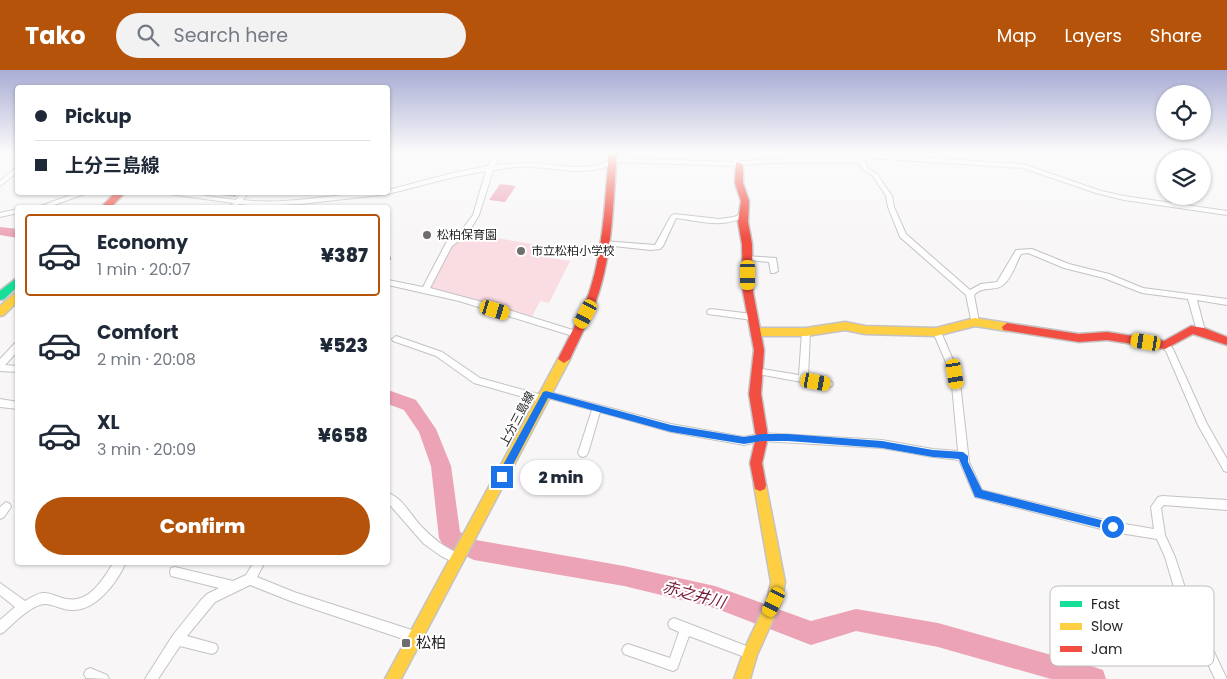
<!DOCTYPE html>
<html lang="en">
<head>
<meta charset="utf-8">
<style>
	body { margin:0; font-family:Poppins,"Noto Sans JP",sans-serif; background:#f2f2f3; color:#1f2937; height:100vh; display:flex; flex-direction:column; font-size:19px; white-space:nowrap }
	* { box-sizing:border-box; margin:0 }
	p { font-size:16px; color:#747a83 }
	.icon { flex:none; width:28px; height:28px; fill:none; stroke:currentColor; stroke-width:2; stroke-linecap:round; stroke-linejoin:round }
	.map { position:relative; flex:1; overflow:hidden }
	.panel { position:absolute; left:15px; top:135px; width:375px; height:360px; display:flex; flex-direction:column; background:#fff; border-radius:5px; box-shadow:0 1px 4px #0004 }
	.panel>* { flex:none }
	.banner { position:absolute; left:15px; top:15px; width:375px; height:110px; border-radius:5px; box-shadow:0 1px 4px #0004; display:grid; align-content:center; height:110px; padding:0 20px; background:#fff }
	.fabs { position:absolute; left:1156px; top:15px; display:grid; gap:10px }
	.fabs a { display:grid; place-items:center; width:55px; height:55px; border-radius:50%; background:#fff; box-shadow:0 1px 4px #0004; font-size:25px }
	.end { position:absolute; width:22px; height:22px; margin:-11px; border:6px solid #1a73e8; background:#fff; box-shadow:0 0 0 2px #fff }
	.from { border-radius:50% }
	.bubble { position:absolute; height:35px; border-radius:18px; background:#fff; box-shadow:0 1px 4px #0004; font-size:16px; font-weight:800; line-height:35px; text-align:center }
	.car { position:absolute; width:15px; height:30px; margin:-15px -8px; border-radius:6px; box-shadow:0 0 4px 1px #0007; background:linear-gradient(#f5c518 24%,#345 0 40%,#f5c518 0 76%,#345 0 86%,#f5c518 0) }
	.banner b { display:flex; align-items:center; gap:18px; height:48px; font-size:19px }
	.banner b+b { border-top:1px solid #e0e1e3 }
	.banner i { width:12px; height:12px; background:#1f2937 }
	ul { padding:9px 0 0; list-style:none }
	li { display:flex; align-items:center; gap:15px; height:82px; margin:0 10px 8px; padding:0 10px; border:2px solid transparent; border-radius:5px }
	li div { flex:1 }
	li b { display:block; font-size:19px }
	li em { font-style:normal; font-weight:800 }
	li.active { border-color:#b45309 }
	li>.icon { width:45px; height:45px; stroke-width:1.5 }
	.button { display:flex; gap:10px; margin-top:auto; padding:10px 20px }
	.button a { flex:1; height:58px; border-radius:30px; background:#b45309; color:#fff; font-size:20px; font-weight:800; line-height:58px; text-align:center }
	header { display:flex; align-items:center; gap:30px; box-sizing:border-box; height:70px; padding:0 25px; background:#b45309; color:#fff }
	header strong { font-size:24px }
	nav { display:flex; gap:28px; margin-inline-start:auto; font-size:18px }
	.search { width:350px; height:45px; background:#f2f2f3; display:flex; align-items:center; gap:12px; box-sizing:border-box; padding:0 18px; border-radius:28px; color:#747a83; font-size:19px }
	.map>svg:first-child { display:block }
	.green { fill:#fadde3 }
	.water { fill:#eba3b5 }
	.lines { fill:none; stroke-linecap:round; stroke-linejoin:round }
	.river { fill:#eba3b5; fill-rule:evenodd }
	.street-casing { stroke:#c4c2c3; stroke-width:2 }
	.fast-casing { stroke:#c4c2c3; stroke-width:3 }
	.slow-casing { stroke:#c4c2c3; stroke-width:3 }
	.jam-casing { stroke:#c4c2c3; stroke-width:3 }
	.street { fill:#fefefe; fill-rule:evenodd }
	.fast { fill:#16e098; fill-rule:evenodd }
	.slow { fill:#ffcf43; fill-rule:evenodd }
	.jam { fill:#f24e42; fill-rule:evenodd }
	.wall { fill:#c8b9bc }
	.shaded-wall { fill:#a29699 }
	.route { fill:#1a73e8 }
	.poi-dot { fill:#6f6d6d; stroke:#fff; stroke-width:2 }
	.labels { text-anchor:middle; stroke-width:4; stroke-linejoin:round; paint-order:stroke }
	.poi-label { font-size:12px; fill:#252323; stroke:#fff; text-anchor:start }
	.street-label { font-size:12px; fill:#252323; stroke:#fff }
	.near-poi-label { font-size:15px; fill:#252323; stroke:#fff; text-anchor:start }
	.near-water-label { font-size:16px; font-style:italic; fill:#751a3a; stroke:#fff }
	.key { fill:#fff; stroke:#bebdbd; stroke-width:1 }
	.key-label { font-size:14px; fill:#252323 }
</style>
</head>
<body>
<header>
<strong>Tako</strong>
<div class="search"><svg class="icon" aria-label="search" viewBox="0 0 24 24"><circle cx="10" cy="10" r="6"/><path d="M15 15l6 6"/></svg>Search here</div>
<nav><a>Map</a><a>Layers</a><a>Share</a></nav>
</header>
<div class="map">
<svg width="1227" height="609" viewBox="0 0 1227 609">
	<rect width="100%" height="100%" fill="#f8f6f7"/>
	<!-- green -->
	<path class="green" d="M467 163 550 177 545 187 570 191 549 233 540 231 532 247 430 218V215L450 177Z"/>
	<!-- water -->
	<path class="water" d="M500 114 516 116 505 132 489 130Z"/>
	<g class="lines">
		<!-- river -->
		<g class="river">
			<path d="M0 157 18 159V168L0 165Z"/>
			<path d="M388 320 416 330 436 359 451 396 460 462 476 470 624 496 715 516 811 551 856 539 938 553 1094 597 1103 600 1106 609H1051L938 577 856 561 811 575 715 538 624 516 474 490 443 475 439 468 431 396 419 362 404 340 388 334Z"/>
		</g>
		<!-- street casing -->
		<g class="street-casing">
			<g id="street">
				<path d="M495 83H501L495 95C508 94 521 93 534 93 562 95 583 102 610 91L609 90 612 88 733 92 732 83H738L739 92 766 89 861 88 868 84 1023 94 1101 121 1124 126 1227 141V145L1124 130 1096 123 1023 98 869 88 865 91 868 98 877 104 892 126 894 137 906 164 970 220 981 214 997 212 1016 180 1032 179 1069 194 1109 204 1143 218 1227 229V235L1197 230 1205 261 1201 264 1197 261 1188 229 1142 223 1104 208 1064 198 1028 183 1021 184C1016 193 1012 208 1003 215 994 222 984 215 974 225L979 252 975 255 972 254 966 225 900 167 888 137 886 126 873 106 863 100 859 92 766 93 736 96 614 92V94C585 106 563 99 532 97 519 96 506 98 493 100L479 145 467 165 452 176 430 218 486 233 579 262 580 264 579 266 576 267 459 231 388 215V210L423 217 446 173 461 161 473 145 486 101 454 107 388 124 301 134 256 136 239 134 235 137 232 135 233 133 155 122H179L236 130 242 122H249L243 130C291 136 339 122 388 122V120L453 103 488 96Z"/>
				<path d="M18 96V102L0 116V111Z"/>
				<path d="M79 122H90L46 138H35Z"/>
				<path d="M18 139V143L0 147V143Z"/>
				<path d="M743 143 745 144V146C724 159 700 151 676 148L663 176 660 179 651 180 604 175 600 173 604 171 655 175 671 146 674 144 719 149 734 147Z"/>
				<path d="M745 186 776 188 778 201 774 203H771L769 192 748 190 744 188Z"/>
				<path d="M711 239 752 244 756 247 752 250 708 244 707 242 708 240Z"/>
				<path d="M806 259 810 262 808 307 832 312 833 314 832 316 829 317 753 303 752 301 753 299 756 298 799 305 802 262Z"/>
				<path d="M937 259 941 262 959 304 969 392 982 420 1113 452 1154 459 1151 437 1158 427 1162 426 1227 430V440L1164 435 1161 438 1165 465 1175 487 1189 530 1227 609H1215L1178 531 1165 487 1157 469 1113 462 979 428 975 427 959 390 933 387 882 378 762 371 744 375 671 362 600 342 588 383 586 386 583 387 580 386 578 383 592 340 548 328 547 331 544 333 474 313 436 286 393 271 392 269 396 266 442 282 480 308 542 325 543 322 546 321 671 354 744 367 762 363 882 370 933 379 958 381 951 304 933 262Z"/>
				<path d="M18 272V281L5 295 18 296V302L0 301V289L15 273Z"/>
				<path d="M1165 272 1168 273 1173 279 1207 354 1227 389V402L1224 401 1198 355 1166 281 1161 275Z"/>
				<path d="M0 329 18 332V339L0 337Z"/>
				<path d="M388 423C403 428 411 446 422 457 433 469 446 478 461 485L462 489 461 493 457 494 441 486 424 474 388 433Z"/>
				<path d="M6 432 10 434 11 437 4 447 0 449V437Z"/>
				<path d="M114 492H126C117 513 95 542 71 540 62 540 53 534 45 534 32 534 13 554 4 562L0 564V550L15 537 0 525V513L25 531C30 528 38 523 43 523 50 522 59 528 67 529 90 533 103 509 114 492Z"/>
				<path d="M254 492H265L257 507 294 522 415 561 419 563 421 567 419 571 415 573 293 532 250 515 215 532 187 566 216 574 218 578 216 582 212 584 180 576 158 609H145L173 565 201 530 207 524 219 518 171 506 170 502 171 498 175 497 233 511 246 505Z"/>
				<path d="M674 548 754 579 756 583 754 587 750 589 689 566 677 599 673 601 624 584 622 580 624 576 628 574 670 588 679 562 670 558 668 554 670 550Z"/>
				<path d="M90 598 107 605 109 609 86 608 84 604 86 600Z"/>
			</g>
		</g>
		<!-- fast casing -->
		<g class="fast-casing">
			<path id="fast" d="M18 207V216L4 229 0 230V221Z"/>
		</g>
		<!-- slow casing -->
		<g class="slow-casing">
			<g id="slow">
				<path d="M18 221V231L4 245 0 246V236Z"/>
				<path d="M975 248 1007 253 1012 257 1007 261 975 256 936 266 865 264 845 260 806 266H762L756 269 751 265 760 258H806L845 252 865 256 936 258Z"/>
				<path d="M564 285 570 289 401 609H385L558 289Z"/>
				<path d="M760 409 765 411 766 415 785 512 781 532 757 585 750 609H734L745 578 767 531 771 512 754 415 755 411Z"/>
			</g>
		</g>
		<!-- jam casing -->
		<g class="jam-casing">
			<g id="jam">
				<path d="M609 83H617C613 129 613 177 599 222 592 245 580 267 570 289L564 293 558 289C569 267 581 246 589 223 604 178 605 130 609 83Z"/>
				<path d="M736 92 743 94V113L749 131 748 152 752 174 753 222 764 280 761 324 768 367 762 393 766 415 765 419 760 421 755 419 750 393 756 367 749 324 754 280 743 222 742 174 738 152 741 131 735 113Z"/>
				<path d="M116 122H126L110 138H100Z"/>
				<path d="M1007 253 1079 264 1107 262 1164 271 1191 256 1204 258 1227 267V275L1193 264 1165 279 1107 270 1079 272 1003 260 1002 257Z"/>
			</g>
		</g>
		<!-- street -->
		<use href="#street" class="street"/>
		<!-- fast -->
		<use href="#fast" class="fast"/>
		<!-- slow -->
		<use href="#slow" class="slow"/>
		<!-- jam -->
		<use href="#jam" class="jam"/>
	</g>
	<!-- wall -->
	<path class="wall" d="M198 122H238L235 127Z"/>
	<!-- shaded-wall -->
	<g class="shaded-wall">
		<path d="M232 122H238L235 127Z"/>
		<path d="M388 178 391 189 388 194Z"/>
	</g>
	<!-- sky -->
	<linearGradient id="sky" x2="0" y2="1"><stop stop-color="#a9add4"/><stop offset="0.49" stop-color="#fcfbfb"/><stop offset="1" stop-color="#fcfbfb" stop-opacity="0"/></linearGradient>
	<rect width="1227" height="169" fill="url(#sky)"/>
	<!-- route -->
	<path class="route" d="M546 321 671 355 744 367 762 364H788L882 371 933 380 963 382 968 386V392L982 420 1113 453 1118 457 1113 461 975 427 959 389 933 387 882 378 788 371H762L744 374 671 362 548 328 505 410H498V404L543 322Z"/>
	<!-- markers -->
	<g class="poi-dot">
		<circle cx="427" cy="165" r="5"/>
		<circle cx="521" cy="181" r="5"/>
		<rect x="401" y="568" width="10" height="10" rx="2.5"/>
	</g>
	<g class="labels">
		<!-- poi labels -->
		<g class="poi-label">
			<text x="437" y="169">松柏保育園</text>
			<text x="531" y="185">市立松柏小学校</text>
		</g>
		<!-- street labels -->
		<g class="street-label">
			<text transform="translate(517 349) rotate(-62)" y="4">上分三島線</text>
		</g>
		<!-- near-poi labels -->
		<g class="near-poi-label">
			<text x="416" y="578">松柏</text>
		</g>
		<!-- near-water labels -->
		<g class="near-water-label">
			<text transform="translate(694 524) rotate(15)" y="6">赤之井川</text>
		</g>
	</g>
	<!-- legend -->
	<rect x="1050" y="516" width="164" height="80" rx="8" class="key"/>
	<rect x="1060" y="531" width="22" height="6" fill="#16e098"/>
	<rect x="1060" y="553" width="22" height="7" fill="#ffcf43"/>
	<rect x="1060" y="576" width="22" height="6" fill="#f24e42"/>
	<g class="key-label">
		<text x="1091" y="539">Fast</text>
		<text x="1091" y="561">Slow</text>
		<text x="1091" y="584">Jam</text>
	</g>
</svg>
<div class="fabs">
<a><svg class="icon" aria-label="locate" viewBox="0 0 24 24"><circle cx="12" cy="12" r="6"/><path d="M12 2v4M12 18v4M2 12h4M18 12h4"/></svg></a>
<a><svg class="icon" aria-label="layers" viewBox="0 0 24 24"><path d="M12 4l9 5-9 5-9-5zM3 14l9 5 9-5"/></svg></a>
</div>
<i class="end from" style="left:1113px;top:457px"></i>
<i class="end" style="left:502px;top:407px"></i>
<div class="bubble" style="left:520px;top:390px;width:82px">2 min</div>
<i class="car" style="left:748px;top:205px;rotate:180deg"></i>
<i class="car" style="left:495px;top:240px;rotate:107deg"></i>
<i class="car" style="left:586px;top:244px;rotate:208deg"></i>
<i class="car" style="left:1146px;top:272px;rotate:279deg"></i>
<i class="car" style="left:955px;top:304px;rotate:171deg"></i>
<i class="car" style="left:816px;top:312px;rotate:100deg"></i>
<i class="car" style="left:774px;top:532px;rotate:207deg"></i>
<div class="banner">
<b><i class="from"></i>Pickup</b>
<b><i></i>上分三島線</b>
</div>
<section class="panel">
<ul>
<li class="active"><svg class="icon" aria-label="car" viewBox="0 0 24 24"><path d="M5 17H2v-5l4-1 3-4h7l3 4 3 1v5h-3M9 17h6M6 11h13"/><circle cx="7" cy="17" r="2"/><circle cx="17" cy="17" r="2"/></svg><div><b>Economy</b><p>1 min · 20:07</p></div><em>¥387</em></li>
<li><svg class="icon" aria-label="car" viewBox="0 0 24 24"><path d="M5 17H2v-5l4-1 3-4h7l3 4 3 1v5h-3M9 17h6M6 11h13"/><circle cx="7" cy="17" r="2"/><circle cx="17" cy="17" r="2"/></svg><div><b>Comfort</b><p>2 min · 20:08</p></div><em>¥523</em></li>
<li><svg class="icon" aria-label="car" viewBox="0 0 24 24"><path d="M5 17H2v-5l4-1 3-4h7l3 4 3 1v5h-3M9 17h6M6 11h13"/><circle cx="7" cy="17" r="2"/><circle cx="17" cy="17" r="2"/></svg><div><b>XL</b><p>3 min · 20:09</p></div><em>¥658</em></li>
</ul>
<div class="button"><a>Confirm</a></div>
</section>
</div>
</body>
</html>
